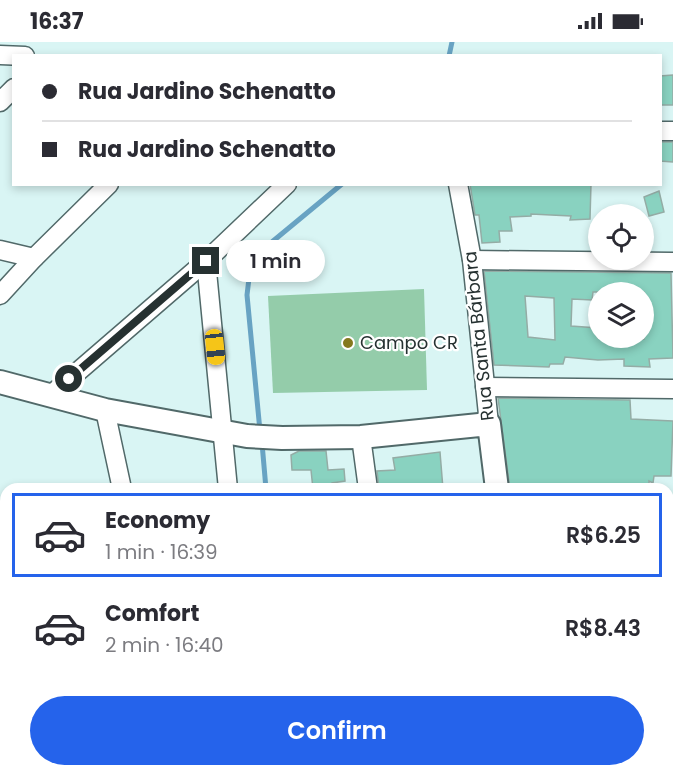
<!DOCTYPE html>
<html lang="en">
<head>
<meta charset="utf-8">
<style>
	body { margin:0; font-family:Poppins,sans-serif; background:#f7f7f7; color:#2b2b33; height:100vh; display:flex; flex-direction:column; font-size:22px; white-space:nowrap }
	* { box-sizing:border-box; margin:0 }
	p { font-size:20px; color:#7c7c81 }
	.icon { flex:none; width:33px; height:33px; fill:none; stroke:currentColor; stroke-width:2; stroke-linecap:round; stroke-linejoin:round }
	.map { position:relative; flex:1; overflow:hidden }
	.drawer { position:absolute; left:0px; top:441px; width:674px; height:294px; display:flex; flex-direction:column; background:#fff; border-radius:18px 18px 0 0; box-shadow:0 3px 9px #0003 }
	.drawer>* { flex:none }
	.banner { position:absolute; left:12px; top:12px; width:650px; height:132px; border-radius:0px; box-shadow:0 3px 9px #0003; display:grid; align-content:center; height:132px; padding:0 30px; background:#fff }
	.tools { position:absolute; left:588px; top:162px; display:grid; gap:12px }
	.tools a { display:grid; place-items:center; width:66px; height:66px; border-radius:50%; background:#fff; box-shadow:0 3px 9px #0003; font-size:30px }
	.end { position:absolute; width:27px; height:27px; margin:-14px; border:8px solid #263131; background:#fff; box-shadow:0 0 0 3px #fff }
	.from { border-radius:50% }
	.bubble { position:absolute; height:42px; border-radius:21px; background:#fff; box-shadow:0 3px 9px #0003; font-size:20px; font-weight:600; line-height:42px; text-align:center }
	.car { position:absolute; width:18px; height:36px; margin:-18px -9px; border-radius:8px; box-shadow:0 0 4px 2px #0007; background:linear-gradient(#f5c518 24%,#345 0 40%,#f5c518 0 76%,#345 0 86%,#f5c518 0) }
	.banner b { display:flex; align-items:center; gap:21px; height:57px; font-size:22px }
	.banner b+b { border-top:2px solid #e1e1e2 }
	.banner i { width:15px; height:15px; background:#2b2b33 }
	ul { padding:10px 0 0; list-style:none }
	li { display:flex; align-items:center; gap:18px; height:84px; margin:0 12px 9px; padding:0 18px; border:3px solid transparent; border-radius:0px }
	li div { flex:1 }
	li b { display:block; font-size:22px }
	li em { font-style:normal; font-weight:600 }
	li.active { border-color:#2563eb }
	li>.icon { width:54px; height:54px; stroke-width:1.5 }
	.action { display:flex; gap:12px; margin-top:auto; padding:12px 30px }
	.action a { flex:1; height:69px; border-radius:36px; background:#2563eb; color:#fff; font-size:24px; font-weight:600; line-height:69px; text-align:center }
	.status { display:flex; justify-content:space-between; align-items:center; height:42px; padding:0 30px; background:#fff; direction:ltr }
	.status svg { height:16px; fill:currentColor }
	.map>svg:first-child { display:block }
	.green { fill:#94ccaa }
	.lines { fill:none; stroke-linecap:round; stroke-linejoin:round }
	.stream { stroke:#68a3c3; stroke-width:5 }
	.building { fill:#89d2c0; stroke:#94aca5; stroke-width:1.5; fill-rule:evenodd }
	.minor-casing { stroke:#516969; stroke-width:21 }
	.tertiary-casing { stroke:#516969; stroke-width:26 }
	.minor { stroke:#fff; stroke-width:18 }
	.tertiary { stroke:#fff; stroke-width:22 }
	.route { stroke:#263131; stroke-width:8 }
	.poi-dot { fill:#85791e; stroke:#fff; stroke-width:2 }
	.labels { text-anchor:middle; stroke-width:4.5; stroke-linejoin:round; paint-order:stroke }
	.street-label { font-size:18px; fill:#263131; stroke:#fff }
	.poi-label { font-size:18px; fill:#263131; stroke:#fff; text-anchor:start }
</style>
</head>
<body>
<div class="status"><b>16:37</b><svg viewBox="0 0 49 12"><path d="M0 12V9h3v3zM5 12V6h3v6zM10 12V3h3v9zM15 12V0h3v12zM26 1h20v11H26zM47 4h2v5h-2z"/></svg></div>
<div class="map">
<svg width="673" height="735" viewBox="0 0 673 735">
	<rect width="100%" height="100%" fill="#d9f5f4"/>
	<!-- green -->
	<path class="green" d="M424 247 427 348 273 351 268 254Z"/>
	<g class="lines">
		<!-- stream -->
		<g class="stream">
			<path d="M449 14 452 0"/>
			<path d="M260 389 247 253 250 228 261 209 342 142"/>
			<path d="M262 401 266 447"/>
			<path d="M294 735V729"/>
		</g>
	</g>
	<!-- building -->
	<g class="building">
		<path d="M673 33V63H660V34Z"/>
		<path d="M660 100H673V120L660 119Z"/>
		<path d="M470 142H591L590 177 570 178 571 174 531 172V174L510 175 512 189H499L500 200 482 201 479 173H475Z"/>
		<path d="M659 149 664 170 649 174 644 155Z"/>
		<path d="M484 229 671 231 673 316 649 317 650 325 624 324V317L598 318 565 315 563 322H550L549 325 494 323ZM593 250H644V297L598 296V286L571 284 572 257 592 258ZM525 254 554 256 555 298 528 295Z"/>
		<path d="M498 356 630 358 631 377 673 379 671 434H654L653 441 649 439V447H510Z"/>
		<path d="M299 409H326L328 428 344 427 345 439 332 441V447H313L311 428H292L291 413Z"/>
		<path d="M440 410 443 447H379L377 429 395 428 393 416Z"/>
	</g>
	<g class="lines">
		<!-- minor casing -->
		<g class="minor-casing">
			<g id="minor">
				<path d="M0 13 25 14"/>
				<path d="M0 60 14 46"/>
				<path d="M660 89H673"/>
				<path d="M458 142 472 218 489 382"/>
				<path d="M0 208 34 216"/>
				<path d="M472 218 673 220"/>
				<path d="M206 219 228 447"/>
				<path d="M0 253 34 216 109 142"/>
				<path d="M485 345 673 347"/>
				<path d="M52 352 206 219 287 142"/>
				<path d="M105 368 122 447"/>
				<path d="M361 395 368 447"/>
				<path d="M0 485 6 511"/>
				<path d="M668 486H673"/>
				<path d="M0 670 6 671"/>
				<path d="M668 697 673 692"/>
				<path d="M56 729 57 735"/>
				<path d="M184 729 186 735"/>
				<path d="M404 729 405 735"/>
				<path d="M252 735V729"/>
				<path d="M629 735 633 729"/>
			</g>
		</g>
		<!-- tertiary casing -->
		<g class="tertiary-casing">
			<g id="tertiary">
				<path d="M0 340 105 368 247 394 282 396 361 395 489 382 497 447"/>
				<path d="M534 729 535 735"/>
			</g>
		</g>
		<!-- minor -->
		<use href="#minor" class="minor"/>
		<!-- tertiary -->
		<use href="#tertiary" class="tertiary"/>
	</g>
	<g class="lines">
		<!-- route -->
		<path class="route" d="M69 337 206 219"/>
	</g>
	<!-- markers -->
	<circle class="poi-dot" cx="348" cy="301" r="6"/>
	<g class="labels">
		<!-- street labels -->
		<g class="street-label">
			<text transform="translate(479 294) rotate(-96)" y="6">Rua Santa Bárbara</text>
		</g>
		<!-- poi labels -->
		<g class="poi-label">
			<text x="360" y="307">Campo CR</text>
		</g>
	</g>
</svg>
<div class="tools">
<a><svg class="icon" aria-label="locate" viewBox="0 0 24 24"><circle cx="12" cy="12" r="6"/><path d="M12 2v4M12 18v4M2 12h4M18 12h4"/></svg></a>
<a><svg class="icon" aria-label="layers" viewBox="0 0 24 24"><path d="M12 4l9 5-9 5-9-5zM3 14l9 5 9-5"/></svg></a>
</div>
<i class="end from" style="left:69px;top:337px"></i>
<i class="end" style="left:206px;top:219px"></i>
<div class="bubble" style="left:226px;top:198px;width:99px">1 min</div>
<i class="car" style="left:215px;top:305px;rotate:174deg"></i>
<div class="banner">
<b><i class="from"></i>Rua Jardino Schenatto</b>
<b><i></i>Rua Jardino Schenatto</b>
</div>
<section class="drawer">
<ul>
<li class="active"><svg class="icon" aria-label="car" viewBox="0 0 24 24"><path d="M5 17H2v-5l4-1 3-4h7l3 4 3 1v5h-3M9 17h6M6 11h13"/><circle cx="7" cy="17" r="2"/><circle cx="17" cy="17" r="2"/></svg><div><b>Economy</b><p>1 min · 16:39</p></div><em>R$6.25</em></li>
<li><svg class="icon" aria-label="car" viewBox="0 0 24 24"><path d="M5 17H2v-5l4-1 3-4h7l3 4 3 1v5h-3M9 17h6M6 11h13"/><circle cx="7" cy="17" r="2"/><circle cx="17" cy="17" r="2"/></svg><div><b>Comfort</b><p>2 min · 16:40</p></div><em>R$8.43</em></li>
</ul>
<div class="action"><a>Confirm</a></div>
</section>
</div>
</body>
</html>
